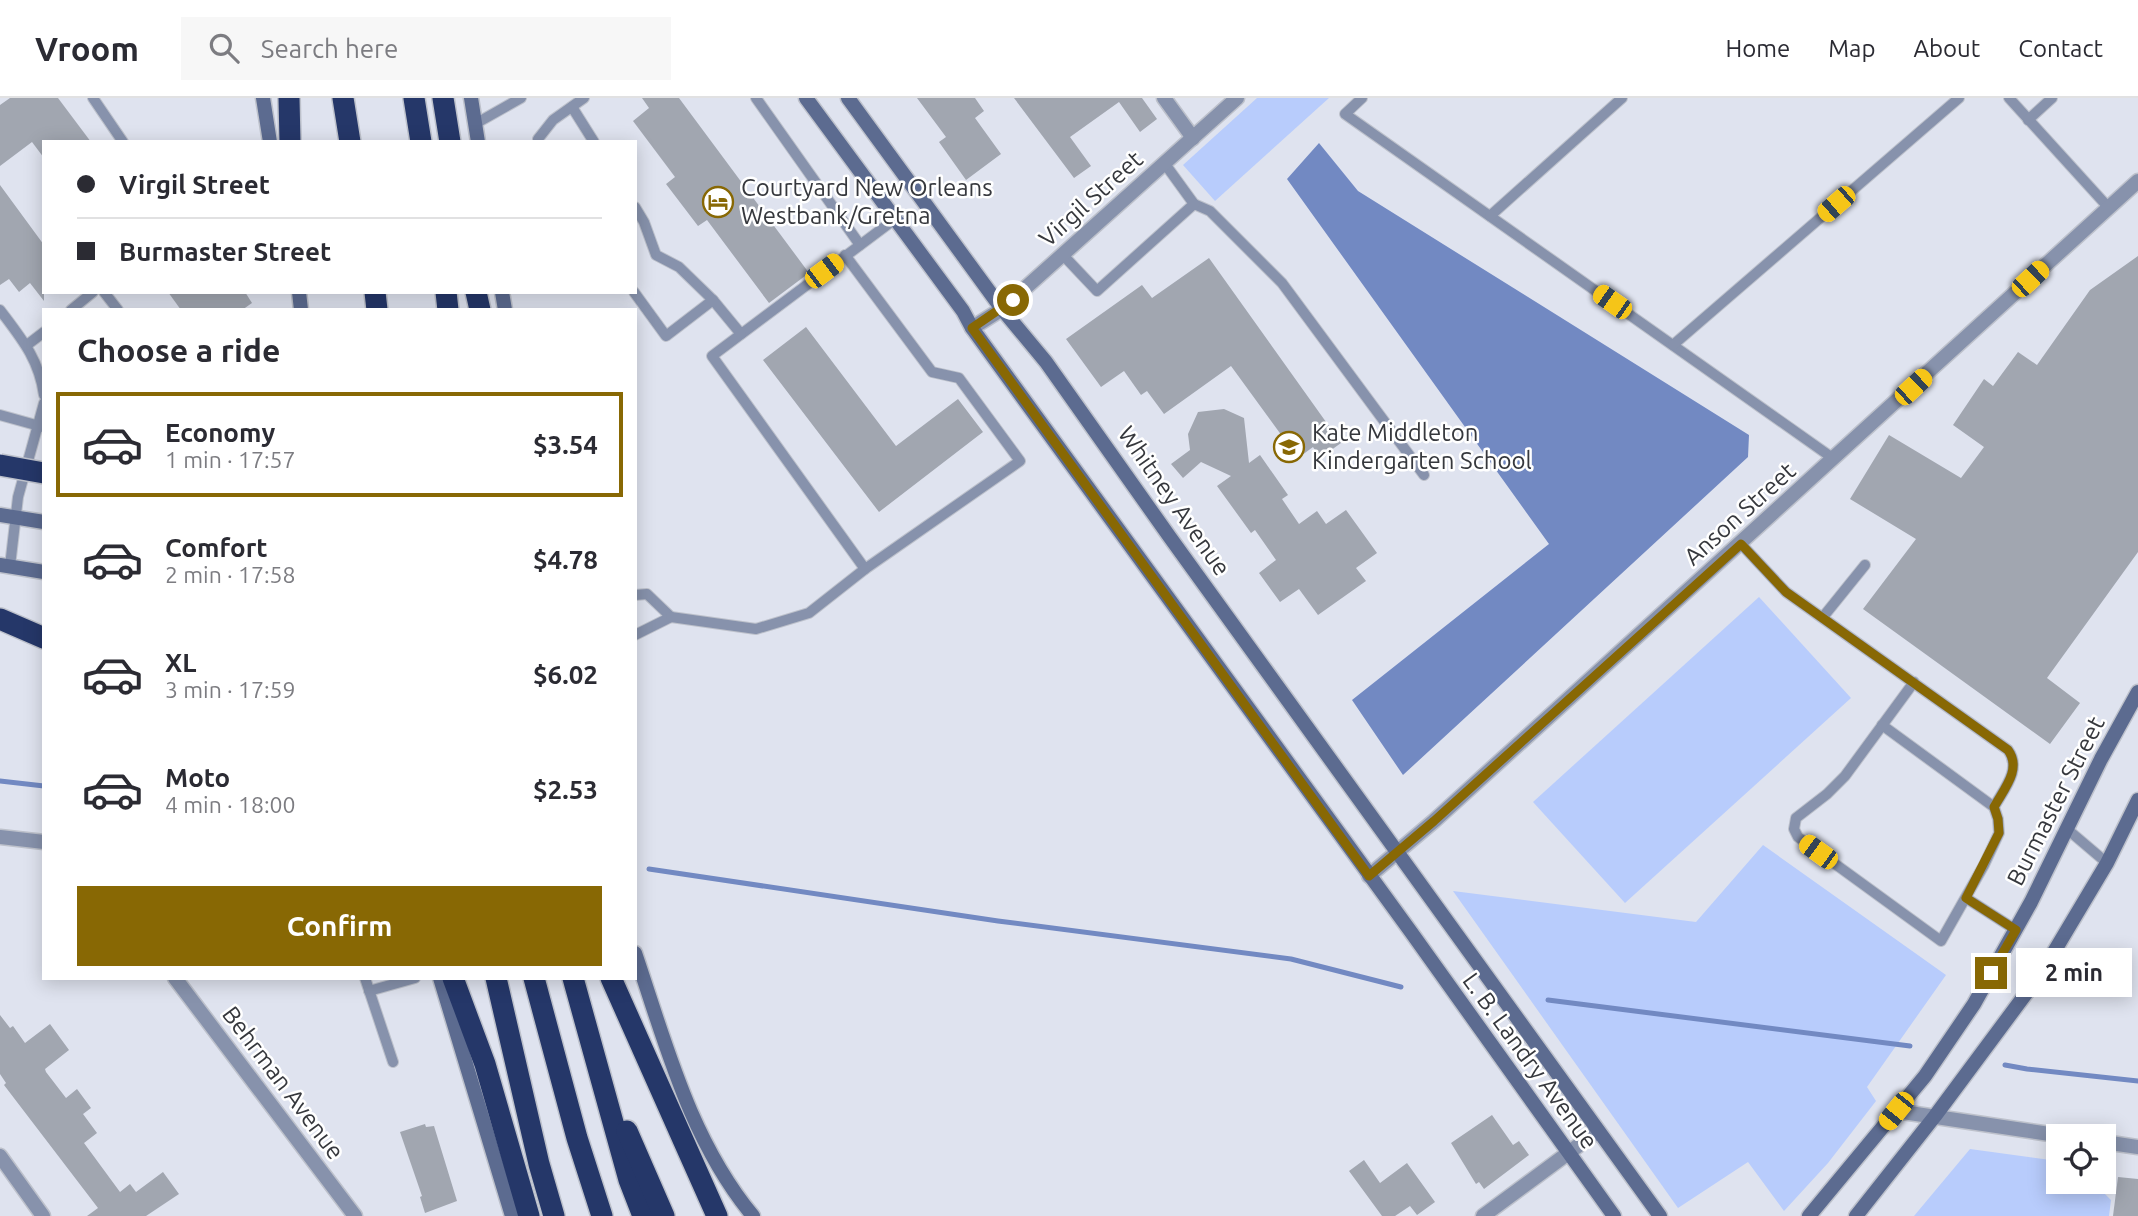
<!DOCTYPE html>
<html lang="en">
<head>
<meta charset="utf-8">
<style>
	body { margin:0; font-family:Ubuntu,sans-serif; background:#f7f7f7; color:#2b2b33; height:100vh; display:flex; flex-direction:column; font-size:26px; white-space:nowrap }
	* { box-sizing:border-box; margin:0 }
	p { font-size:23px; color:#7c7c81 }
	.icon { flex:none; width:38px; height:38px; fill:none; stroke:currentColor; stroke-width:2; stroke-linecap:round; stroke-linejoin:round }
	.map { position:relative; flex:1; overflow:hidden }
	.side { position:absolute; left:42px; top:210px; width:595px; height:672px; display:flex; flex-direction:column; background:#fff; border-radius:0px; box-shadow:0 4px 18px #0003 }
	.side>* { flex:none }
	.top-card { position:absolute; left:42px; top:42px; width:595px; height:154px; border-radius:0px; box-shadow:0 4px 18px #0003; display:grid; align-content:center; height:154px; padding:0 35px; background:#fff }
	.fabs { position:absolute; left:2046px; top:1026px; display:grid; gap:14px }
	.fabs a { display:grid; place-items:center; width:70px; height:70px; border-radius:0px; background:#fff; box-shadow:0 4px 18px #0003; font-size:35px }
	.end { position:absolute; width:32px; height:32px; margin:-16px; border:9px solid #886804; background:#fff; box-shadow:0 0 0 4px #fff }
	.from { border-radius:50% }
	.bubble { position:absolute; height:49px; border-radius:0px; background:#fff; box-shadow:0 4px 18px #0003; font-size:23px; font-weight:700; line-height:49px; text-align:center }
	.car { position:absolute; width:21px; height:42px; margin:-21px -10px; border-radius:9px; box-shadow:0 0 5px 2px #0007; background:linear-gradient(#f5c518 24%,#345 0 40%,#f5c518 0 76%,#345 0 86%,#f5c518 0) }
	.top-card b { display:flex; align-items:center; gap:24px; height:66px; font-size:26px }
	.top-card b+b { border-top:2px solid #e1e1e2 }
	.top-card i { width:18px; height:18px; background:#2b2b33 }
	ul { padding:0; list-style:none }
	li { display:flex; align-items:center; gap:21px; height:105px; margin:0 14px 10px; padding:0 21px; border:4px solid transparent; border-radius:0px }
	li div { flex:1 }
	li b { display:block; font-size:26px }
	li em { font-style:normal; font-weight:700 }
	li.active { border-color:#886804 }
	li>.icon { width:63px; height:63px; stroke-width:1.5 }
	h2 { padding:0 35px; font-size:32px; line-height:84px }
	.button { display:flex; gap:14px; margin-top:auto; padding:14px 35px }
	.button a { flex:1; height:80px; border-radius:0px; background:#886804; color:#fff; font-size:28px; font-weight:700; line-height:80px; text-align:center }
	header { display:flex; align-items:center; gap:42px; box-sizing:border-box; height:98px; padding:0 35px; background:#fff; border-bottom:2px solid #e1e1e2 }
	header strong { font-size:33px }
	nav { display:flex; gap:38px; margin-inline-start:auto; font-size:24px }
	.search { width:490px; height:63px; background:#f7f7f7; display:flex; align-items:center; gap:18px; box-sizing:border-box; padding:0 24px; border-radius:0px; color:#7c7c81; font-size:26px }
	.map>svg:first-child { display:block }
	.green { fill:#b8ccfc }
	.water { fill:#7289c2 }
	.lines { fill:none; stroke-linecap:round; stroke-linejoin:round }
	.stream { stroke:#7289c2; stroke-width:5 }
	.building { fill:#a1a6b0 }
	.lane-casing { stroke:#bdc1cb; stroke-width:12 }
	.street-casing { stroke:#bdc1cb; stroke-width:17 }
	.secondary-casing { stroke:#bdc1cb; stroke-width:17 }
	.highway-casing { stroke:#bdc1cb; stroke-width:24 }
	.lane { stroke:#8792ac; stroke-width:10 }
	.street { stroke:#8792ac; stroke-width:14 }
	.secondary { stroke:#5c6b90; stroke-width:14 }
	.highway { stroke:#253769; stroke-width:21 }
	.highway-bridge-casing { stroke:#bdc1cb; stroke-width:24; stroke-linecap:butt }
	.highway-bridge { stroke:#253769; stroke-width:21 }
	.route { stroke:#886804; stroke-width:9 }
	.labels { text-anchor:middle; stroke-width:5; stroke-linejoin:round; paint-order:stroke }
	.poi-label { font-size:24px; fill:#36383d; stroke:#fff; text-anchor:start }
	.street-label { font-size:24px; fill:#36383d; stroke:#fff }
</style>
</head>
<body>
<header>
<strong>Vroom</strong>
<div class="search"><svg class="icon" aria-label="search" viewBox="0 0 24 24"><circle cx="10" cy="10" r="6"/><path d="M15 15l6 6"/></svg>Search here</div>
<nav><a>Home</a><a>Map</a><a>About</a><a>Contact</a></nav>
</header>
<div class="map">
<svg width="2138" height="1118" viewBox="0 0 2138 1118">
	<rect width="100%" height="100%" fill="#dfe3ef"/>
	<!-- green -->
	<g class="green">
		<path d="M1257 0H1329L1215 103 1183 67Z"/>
		<path d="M1759 499 1851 600 1625 805 1533 704Z"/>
		<path d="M1763 747 1946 877 1867 989 1876 1003 1828 1065 1784 1113 1748 1064 1678 1110 1453 793 1696 824Z"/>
		<path d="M1970 1051 2058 1063V1083H2104V1070H2108L2104 1095 2111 1102 2109 1118H1914Z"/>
	</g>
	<!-- water -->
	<path class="water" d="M1319 45 1358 93 1749 337 1748 359 1403 677 1352 602 1549 446 1287 81Z"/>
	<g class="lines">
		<!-- stream -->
		<g class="stream">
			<path d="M0 683 44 688"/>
			<path d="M649 771 998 823 1291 861 1401 889"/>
			<path d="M1548 902 1910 948"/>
			<path d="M2005 967 2027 971 2138 983"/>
		</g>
	</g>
	<!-- building -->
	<g class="building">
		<path d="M10 0H58L91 44H44V60L32 44 0 68V7Z"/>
		<path d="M642 0H679L809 175 769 205 707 122 698 128 666 86 675 79 633 23 649 10Z"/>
		<path d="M917 0H975L984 13 975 20 1001 56 966 82 939 44 946 39Z"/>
		<path d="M1014 0H1142L1157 21 1140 34 1119 4 1070 39 1091 68 1074 80Z"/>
		<path d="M0 87 44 147V203L30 185 19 194 9 181 0 187Z"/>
		<path d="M2138 158V454L2047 580 2080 605 2050 646 1863 511 1916 441 1850 401 1889 337 1961 380 1984 349 1953 327 1984 281 1993 288 2018 254 2037 267 2090 192Z"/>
		<path d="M1209 160 1341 345 1320 360 1313 349 1298 360 1231 268 1164 316 1147 293 1141 297 1124 273 1101 289 1066 241 1142 187 1152 200Z"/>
		<path d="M168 194H245L252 205 242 212H181Z"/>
		<path d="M806 229 896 348 958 301 983 334 879 414 763 262Z"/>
		<path d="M1224 311 1244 320 1249 365 1260 357 1288 397 1282 401 1299 426 1317 413 1326 426 1346 412 1377 455 1356 470 1366 483 1318 517 1299 491 1280 504 1259 475 1276 462 1255 432 1251 435 1217 388 1231 378 1201 364 1183 380 1171 366 1190 352 1188 336 1198 314Z"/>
		<path d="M0 917 10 930 13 928 25 945 50 926 69 952 45 971 46 974 66 1000 77 991 91 1010 83 1016 97 1035 84 1045 120 1094 130 1086 136 1094 163 1074 179 1096 146 1118H87L98 1110 4 987 6 985 0 976Z"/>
		<path d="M1492 1017 1513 1047 1519 1043 1529 1057 1484 1091 1479 1084 1476 1086 1451 1045Z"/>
		<path d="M425 1026 426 1029 434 1028 457 1103 425 1115 420 1099 422 1098 400 1034Z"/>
		<path d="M1364 1062 1380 1085 1407 1065 1435 1104 1417 1117 1410 1108 1395 1118H1382L1349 1073Z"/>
		<path d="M2118 1079 2138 1081V1118H2113Z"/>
	</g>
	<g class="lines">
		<!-- lane casing -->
		<g class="lane-casing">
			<g id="lane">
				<path d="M93 0 123 44"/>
				<path d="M756 0 860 147"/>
				<path d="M1362 0 1345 16 1834 361"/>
				<path d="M2009 0 2108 109"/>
				<path d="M572 9 594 44"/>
				<path d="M2028 22 2052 0"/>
				<path d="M475 26 521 0"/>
				<path d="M539 44 538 41 553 22 584 0"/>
				<path d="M1194 106 1210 113 1282 185 1424 377"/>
				<path d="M635 109 644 124 656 157 679 169 713 202"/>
				<path d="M1490 118 1622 0"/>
				<path d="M845 157 932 274 959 280 1020 363 865 471 712 258 895 121"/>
				<path d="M1063 157 1097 193 1194 106 1165 66"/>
				<path d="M104 194 118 212"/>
				<path d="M634 194 666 238 713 202 741 236"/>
				<path d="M0 212C21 240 39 261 44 297"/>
				<path d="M71 212 93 194"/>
				<path d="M27 247 44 234"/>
				<path d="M1673 247 1959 0"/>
				<path d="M0 317 43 329"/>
				<path d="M1741 446 1786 494 2008 652C2022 671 2004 691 1994 709L1998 721 1999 735 1984 767 1941 843 1798 739 1794 731 1796 720 1827 696 1845 678 1914 584"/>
				<path d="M10 468 18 399 44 305"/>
				<path d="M635 497 647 496 671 519 635 537"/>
				<path d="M671 519 756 531 809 515 865 471"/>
				<path d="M1823 519 1865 467"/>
				<path d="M1882 627 1994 709"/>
				<path d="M2067 731 2107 765"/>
				<path d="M1966 800 2016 832"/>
				<path d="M365 880 393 964"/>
				<path d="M369 893 415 880"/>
			</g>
		</g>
		<!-- street casing -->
		<g class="street-casing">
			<g id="street">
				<path d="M1164 0 1193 40"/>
				<path d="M972 230 1002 211 1237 0"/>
				<path d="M0 739 44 744"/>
				<path d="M1369 778 1434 723 2138 83"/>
				<path d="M175 880 355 1118"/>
				<path d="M1896 1013 2063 1038"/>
				<path d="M2104 1044 2138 1049"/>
				<path d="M0 1058 43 1118"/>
				<path d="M1483 1118 1598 1033"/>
			</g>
		</g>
		<!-- secondary casing -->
		<g class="secondary-casing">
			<g id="secondary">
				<path d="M263 0 270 44"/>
				<path d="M471 0 478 44"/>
				<path d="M806 0 963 213 972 230 1411 834 1614 1118"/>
				<path d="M848 0 1002 211 1046 264 1169 438 1660 1118"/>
				<path d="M299 194 301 212"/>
				<path d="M502 194 505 212"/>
				<path d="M0 417 44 424"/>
				<path d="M0 467 44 474"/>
				<path d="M635 855C666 946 690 1042 753 1118"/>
				<path d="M440 880 512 1118"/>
				<path d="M1809 1118 1925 978 1974 906 2031 804 2101 661 2138 594"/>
				<path d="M1856 1118 1935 1018 2042 874 2107 765 2138 702"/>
			</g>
		</g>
		<!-- highway casing -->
		<g class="highway-casing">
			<g id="highway">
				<path d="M289 0 290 44"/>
				<path d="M343 0 350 44"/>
				<path d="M414 0 421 44"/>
				<path d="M443 0 450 44"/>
				<path d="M375 194 377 212"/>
				<path d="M446 194 448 212"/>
				<path d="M476 194 480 212"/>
				<path d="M0 521 44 540"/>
				<path d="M453 880 485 966 529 1118"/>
				<path d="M496 880 539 1066 554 1118"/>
				<path d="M534 880 577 1040 602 1118"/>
				<path d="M573 880 629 1082 643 1118"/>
				<path d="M611 880 717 1118"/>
				<path d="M627 1033 664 1118"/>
			</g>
		</g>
		<!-- lane -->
		<use href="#lane" class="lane"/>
		<!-- street -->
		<use href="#street" class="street"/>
		<!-- secondary -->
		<use href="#secondary" class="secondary"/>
		<!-- highway -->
		<use href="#highway" class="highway"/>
		<!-- highway-bridge casing -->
		<g class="highway-bridge-casing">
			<path id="highway-bridge" d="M0 367 44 375"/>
		</g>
		<!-- highway-bridge -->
		<use href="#highway-bridge" class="highway-bridge"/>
	</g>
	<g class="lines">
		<!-- route -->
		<path class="route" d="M1013 202 972 230 1369 778 1434 723 1741 446 1786 494 2008 652C2022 671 2004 691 1994 709L1998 721 1999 735 1966 800 2016 832 1991 875"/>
	</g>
	<!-- icons -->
	<defs>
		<g id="hotel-ring" transform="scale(1.575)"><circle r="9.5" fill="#fff" stroke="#886804" stroke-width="1.5"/><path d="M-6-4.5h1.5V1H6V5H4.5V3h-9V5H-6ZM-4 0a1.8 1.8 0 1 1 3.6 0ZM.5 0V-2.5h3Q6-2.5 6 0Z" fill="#886804"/></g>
		<g id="school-ring" transform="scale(1.575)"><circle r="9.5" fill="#fff" stroke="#886804" stroke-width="1.5"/><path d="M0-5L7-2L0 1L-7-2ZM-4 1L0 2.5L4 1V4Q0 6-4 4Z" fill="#886804"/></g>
	</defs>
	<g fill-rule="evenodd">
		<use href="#hotel-ring" x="718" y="104"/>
		<use href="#school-ring" x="1289" y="349"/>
	</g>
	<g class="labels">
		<!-- poi labels -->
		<g class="poi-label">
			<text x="741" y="98">Courtyard New Orleans<tspan x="741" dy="28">Westbank/Gretna</tspan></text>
			<text x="1312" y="343">Kate Middleton<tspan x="1312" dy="28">Kindergarten School</tspan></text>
		</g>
		<!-- street labels -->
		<g class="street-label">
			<text transform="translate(1091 101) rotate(-42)" y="8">Virgil Street</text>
			<text transform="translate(1174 403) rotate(55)" y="8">Whitney Avenue</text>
			<text transform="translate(1740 416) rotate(-42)" y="8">Anson Street</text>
			<text transform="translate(2056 703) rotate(-63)" y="8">Burmaster Street</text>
			<text transform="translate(1530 963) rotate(54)" y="8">L. B. Landry Avenue</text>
			<text transform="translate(283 985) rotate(53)" y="8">Behrman Avenue</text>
		</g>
	</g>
</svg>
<div class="fabs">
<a><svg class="icon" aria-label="locate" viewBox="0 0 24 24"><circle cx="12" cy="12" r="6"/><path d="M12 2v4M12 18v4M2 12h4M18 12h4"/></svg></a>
</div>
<i class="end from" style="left:1013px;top:202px"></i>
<i class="end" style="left:1991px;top:875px"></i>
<div class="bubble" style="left:2016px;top:850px;width:116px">2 min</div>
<i class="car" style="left:1836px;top:106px;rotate:229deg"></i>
<i class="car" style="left:824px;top:173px;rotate:53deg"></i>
<i class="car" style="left:2030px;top:181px;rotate:47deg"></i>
<i class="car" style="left:1612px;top:204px;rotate:305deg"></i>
<i class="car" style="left:1913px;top:289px;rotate:47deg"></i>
<i class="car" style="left:1818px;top:754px;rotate:306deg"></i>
<i class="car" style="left:1896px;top:1013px;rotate:219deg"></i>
<div class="top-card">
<b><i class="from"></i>Virgil Street</b>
<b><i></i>Burmaster Street</b>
</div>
<section class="side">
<h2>Choose a ride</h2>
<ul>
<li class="active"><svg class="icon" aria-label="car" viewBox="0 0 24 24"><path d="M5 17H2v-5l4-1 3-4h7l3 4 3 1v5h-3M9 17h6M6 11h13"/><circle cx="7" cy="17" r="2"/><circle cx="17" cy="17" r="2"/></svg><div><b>Economy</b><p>1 min · 17:57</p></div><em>$3.54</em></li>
<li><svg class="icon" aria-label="car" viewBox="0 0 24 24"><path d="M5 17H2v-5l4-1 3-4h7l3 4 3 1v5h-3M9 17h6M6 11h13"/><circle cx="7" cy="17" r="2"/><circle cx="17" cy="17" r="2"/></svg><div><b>Comfort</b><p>2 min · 17:58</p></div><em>$4.78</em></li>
<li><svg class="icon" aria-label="car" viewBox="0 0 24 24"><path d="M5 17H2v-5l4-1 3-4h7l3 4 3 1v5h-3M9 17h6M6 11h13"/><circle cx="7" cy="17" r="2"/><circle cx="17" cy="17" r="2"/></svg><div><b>XL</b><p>3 min · 17:59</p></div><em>$6.02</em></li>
<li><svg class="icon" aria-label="car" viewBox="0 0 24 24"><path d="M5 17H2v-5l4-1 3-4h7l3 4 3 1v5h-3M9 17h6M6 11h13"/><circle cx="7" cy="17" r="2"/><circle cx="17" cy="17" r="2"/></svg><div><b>Moto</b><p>4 min · 18:00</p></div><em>$2.53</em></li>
</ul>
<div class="button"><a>Confirm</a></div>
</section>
</div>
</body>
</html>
